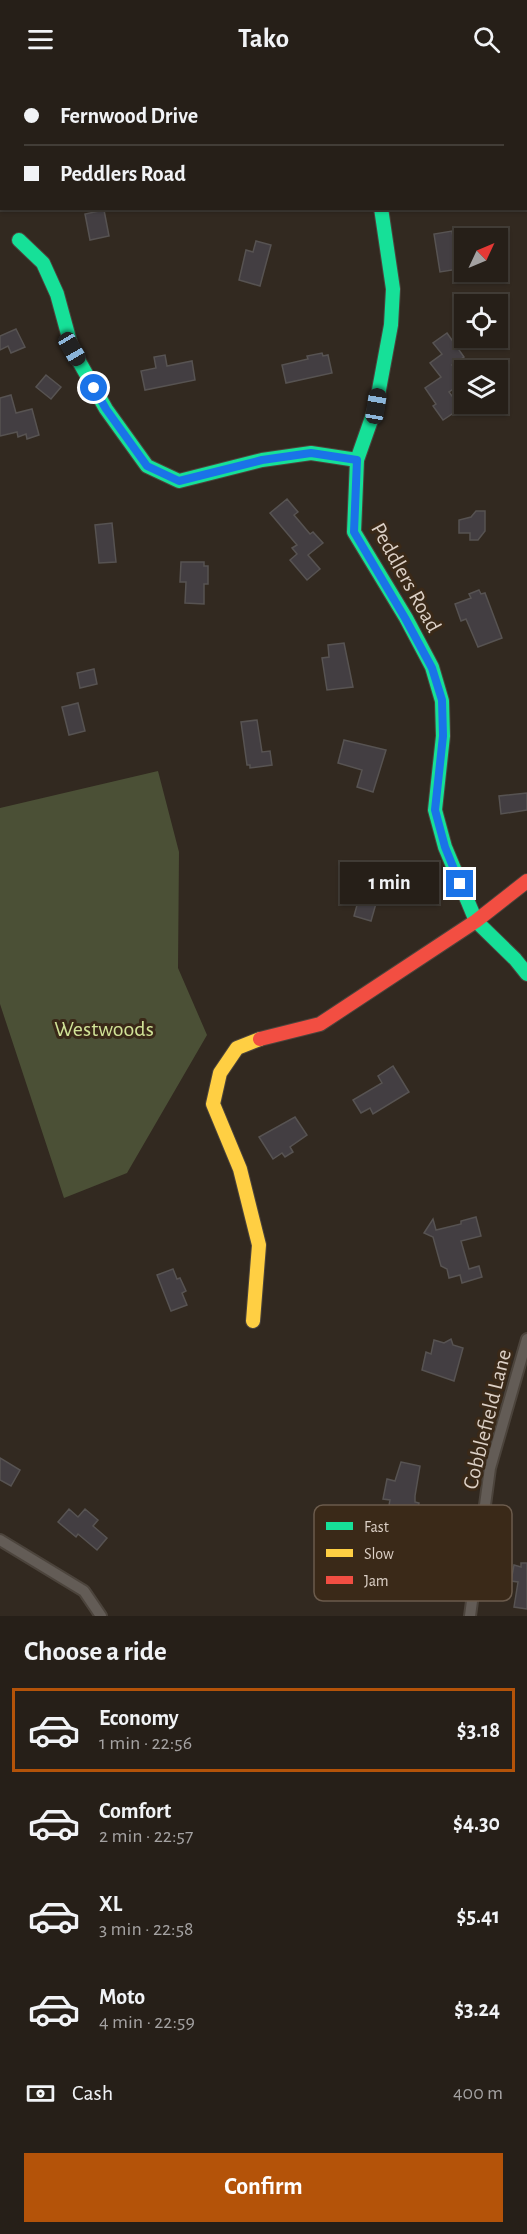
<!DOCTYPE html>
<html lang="en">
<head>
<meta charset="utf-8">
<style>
	body { margin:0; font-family:"Alegreya Sans",sans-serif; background:#322c25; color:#f1f3f6; height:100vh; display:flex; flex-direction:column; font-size:22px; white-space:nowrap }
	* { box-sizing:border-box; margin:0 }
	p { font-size:20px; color:#a4a2a2 }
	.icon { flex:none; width:33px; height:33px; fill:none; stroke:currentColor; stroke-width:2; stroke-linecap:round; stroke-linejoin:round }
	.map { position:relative; height:1538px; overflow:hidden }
	.drawer { display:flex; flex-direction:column; background:#261f18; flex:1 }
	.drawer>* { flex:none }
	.top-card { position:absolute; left:0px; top:0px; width:528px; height:132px; box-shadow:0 2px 4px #0004,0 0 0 2px #423d37; display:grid; align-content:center; height:132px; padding:0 24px; background:#261f18 }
	.needle { width:39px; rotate:46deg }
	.tools { position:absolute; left:454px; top:150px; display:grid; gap:12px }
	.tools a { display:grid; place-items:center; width:54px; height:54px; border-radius:0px; background:#261f18; box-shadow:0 2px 4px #0004,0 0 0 2px #423d37; font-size:30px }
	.end { position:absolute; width:27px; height:27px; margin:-14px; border:8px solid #1a73e8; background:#fff; box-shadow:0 0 0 3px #fff }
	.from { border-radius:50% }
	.bubble { position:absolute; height:42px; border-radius:0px; background:#261f18; box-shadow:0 2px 4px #0004,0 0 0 2px #423d37; font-size:20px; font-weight:700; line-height:42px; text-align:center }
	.car { position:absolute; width:18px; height:36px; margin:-18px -9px; border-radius:8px; box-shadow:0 0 4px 2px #0007; background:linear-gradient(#222 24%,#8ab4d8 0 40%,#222 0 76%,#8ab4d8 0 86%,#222 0) }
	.top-card b { display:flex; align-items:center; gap:21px; height:57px; font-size:22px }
	.top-card b+b { border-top:2px solid #423d37 }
	.top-card i { width:15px; height:15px; background:#f1f3f6 }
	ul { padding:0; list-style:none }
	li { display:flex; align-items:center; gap:18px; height:84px; margin:0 12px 9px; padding:0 12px; border:3px solid transparent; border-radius:0px }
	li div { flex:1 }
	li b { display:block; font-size:22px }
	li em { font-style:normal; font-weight:700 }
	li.selected { border-color:#b45309 }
	li>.icon { width:54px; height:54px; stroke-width:1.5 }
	h2 { padding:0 24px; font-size:27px; line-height:72px }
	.pay { display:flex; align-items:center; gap:15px; height:66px; padding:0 24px; font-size:22px }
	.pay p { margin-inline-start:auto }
	.button { display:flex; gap:12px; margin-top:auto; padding:12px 24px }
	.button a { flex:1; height:69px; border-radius:0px; background:#b45309; color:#fff; font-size:24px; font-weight:700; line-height:69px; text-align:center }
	header { display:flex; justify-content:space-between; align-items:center; height:78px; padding:0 24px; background:#261f18; font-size:27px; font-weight:700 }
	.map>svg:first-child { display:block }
	.green { fill:#4b5036 }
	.building { fill:#433e42; stroke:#575352; stroke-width:1.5 }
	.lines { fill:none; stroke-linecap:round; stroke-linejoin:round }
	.street-casing { stroke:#4c443c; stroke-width:14 }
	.fast-casing { stroke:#4c443c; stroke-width:16 }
	.slow-casing { stroke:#4c443c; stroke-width:16 }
	.jam-casing { stroke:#4c443c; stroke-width:16 }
	.street { stroke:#635c56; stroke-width:10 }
	.fast { stroke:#16e098; stroke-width:14 }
	.slow { stroke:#ffcf43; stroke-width:14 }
	.jam { stroke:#f24e42; stroke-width:14 }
	.route { stroke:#1a73e8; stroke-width:8 }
	.labels { text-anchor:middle; stroke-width:6; stroke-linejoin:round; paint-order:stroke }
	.street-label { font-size:22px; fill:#dcd0c6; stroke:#3a2918 }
	.park-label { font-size:22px; fill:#d1e397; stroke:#3a2918 }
	.key { fill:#3a2918; stroke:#6b5b4c; stroke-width:1.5 }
	.key-label { font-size:16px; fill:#dcd0c6 }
</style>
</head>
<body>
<header><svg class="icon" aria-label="menu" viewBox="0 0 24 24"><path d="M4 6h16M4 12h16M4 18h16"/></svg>Tako<svg class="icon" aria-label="search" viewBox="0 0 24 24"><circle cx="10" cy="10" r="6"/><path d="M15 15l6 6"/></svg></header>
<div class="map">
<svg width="527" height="1538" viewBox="0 0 527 1538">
	<rect width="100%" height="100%" fill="#322920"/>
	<!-- green -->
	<path class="green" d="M158 693 179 774 178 890 207 957 127 1095 64 1120 0 926V730Z"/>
	<!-- building -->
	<g class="building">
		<path d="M104 132 109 158 90 162 85 136Z"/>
		<path d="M452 153 455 173 462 172 465 190 440 194 434 156Z"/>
		<path d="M256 163 271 167 260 208 239 202 246 172 253 174Z"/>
		<path d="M16 251 25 269 11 275 8 268 0 272V258Z"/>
		<path d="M447 255 464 279 452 287 464 304 449 314 461 330 443 342 433 328 436 326 425 310 441 299 430 285 442 276 433 265Z"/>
		<path d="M322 275 323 278 328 277 332 295 286 305 282 287 308 281 307 278Z"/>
		<path d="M165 277 167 288 192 283 195 302 145 312 141 293 156 290 154 279Z"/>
		<path d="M46 297 61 309 51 321 36 309Z"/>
		<path d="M11 317 16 335 32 331 39 357 27 361 26 356 18 359 17 354 0 358V320Z"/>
		<path d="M287 421 298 434 294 437 310 456 313 454 323 465 308 477 320 491 307 502 290 482 297 476 292 470 297 467 270 435Z"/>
		<path d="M476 433H485V453L478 462H470V455H459V442L471 439Z"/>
		<path d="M112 445 116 484 99 485 95 447Z"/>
		<path d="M181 484H204V488H208V506H204V526L185 525 186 504H180Z"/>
		<path d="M479 512 481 516 485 515 502 560 478 569 466 541 461 543 455 526 471 520 469 516Z"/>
		<path d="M344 565 353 609 327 612 322 580 329 579 328 567Z"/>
		<path d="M94 591 97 606 80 610 77 595Z"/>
		<path d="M78 625 85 653 69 657 62 629Z"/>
		<path d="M257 642 262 674 270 673 272 687 250 690V687H247L241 644Z"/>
		<path d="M344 662 386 672 373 714 357 709 362 692 338 685Z"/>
		<path d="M527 715V732L501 736 499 718Z"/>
		<path d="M364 786 385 793 381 816 379 815 371 843 354 838 359 820 354 818Z"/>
		<path d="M393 988 409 1014 373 1036 370 1030 361 1035 353 1022 382 1005 378 998Z"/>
		<path d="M295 1039 307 1057 290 1069 293 1074 285 1079 282 1075 273 1081 259 1059Z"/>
		<path d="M476 1139 481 1158 461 1163 469 1191 479 1188 482 1199 462 1205 460 1197 449 1200 447 1191 441 1188 433 1159 424 1155 433 1141 436 1152 461 1146V1143Z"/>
		<path d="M173 1191 177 1201 180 1200 186 1213 182 1215 187 1227 171 1233 157 1197Z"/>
		<path d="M451 1261 453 1267 463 1270 454 1303 422 1292 426 1274 431 1276 434 1262 444 1265Z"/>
		<path d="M0 1380 20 1392 11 1408 0 1402Z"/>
		<path d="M401 1384 420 1388 415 1418V1424L419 1425 417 1439 388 1433 390 1422 383 1421 387 1401 395 1403Z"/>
		<path d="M69 1431 78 1439 85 1431 98 1442 93 1448 107 1460 97 1472 78 1456 76 1459 58 1444Z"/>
		<path d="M521 1485H527V1531L514 1529 518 1504 511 1503 514 1487 521 1489Z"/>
	</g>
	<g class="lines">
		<!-- street casing -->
		<g class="street-casing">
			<g id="street">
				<path d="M0 1462 84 1513 101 1538"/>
				<path d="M470 1538 490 1390 527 1261"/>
			</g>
		</g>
		<!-- fast casing -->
		<g class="fast-casing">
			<g id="fast">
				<path d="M381 130 393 211 391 247 376 328 357 382 354 454 406 540 432 589 442 623 443 658 435 732 445 769 476 843 515 881 527 896"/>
				<path d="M19 162 43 185 57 216 72 271 106 331 147 388 179 403 262 382 311 375 357 382"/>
			</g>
		</g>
		<!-- slow casing -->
		<g class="slow-casing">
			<g id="slow">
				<path d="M375 0V2"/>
				<path d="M253 1243 259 1167 240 1091 213 1026 220 995 237 970 260 961"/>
			</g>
		</g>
		<!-- jam casing -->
		<g class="jam-casing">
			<path id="jam" d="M260 961 320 946 476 843 527 803"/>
		</g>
		<!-- street -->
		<use href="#street" class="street"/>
		<!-- fast -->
		<use href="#fast" class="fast"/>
		<!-- slow -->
		<use href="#slow" class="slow"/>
		<!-- jam -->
		<use href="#jam" class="jam"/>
	</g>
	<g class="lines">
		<!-- route -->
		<path class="route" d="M94 310 106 331 147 388 179 403 262 382 311 375 357 382 354 454 405 540 432 590 442 622 443 658 435 732 445 769 460 806"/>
	</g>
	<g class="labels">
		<!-- street labels -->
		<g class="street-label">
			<text transform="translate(407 499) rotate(61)" y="8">Peddlers Road</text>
			<text transform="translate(486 1341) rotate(-76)" y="8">Cobblefield Lane</text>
		</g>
		<!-- park labels -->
		<g class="park-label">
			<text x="104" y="958">Westwoods</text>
		</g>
	</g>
	<!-- legend -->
	<rect x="314" y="1427" width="198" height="96" rx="9" class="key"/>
	<rect x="326" y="1444" width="27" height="8" fill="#16e098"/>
	<rect x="326" y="1471" width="27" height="8" fill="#ffcf43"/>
	<rect x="326" y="1498" width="27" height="8" fill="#f24e42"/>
	<g class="key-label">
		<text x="364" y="1454">Fast</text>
		<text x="364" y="1481">Slow</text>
		<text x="364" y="1508">Jam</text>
	</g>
</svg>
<div class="tools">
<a><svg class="needle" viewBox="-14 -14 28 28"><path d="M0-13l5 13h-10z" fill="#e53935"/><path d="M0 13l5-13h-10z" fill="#a4a2a2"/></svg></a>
<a><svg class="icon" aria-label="locate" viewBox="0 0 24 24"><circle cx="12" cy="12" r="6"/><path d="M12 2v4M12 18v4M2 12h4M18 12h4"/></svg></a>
<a><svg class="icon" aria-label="layers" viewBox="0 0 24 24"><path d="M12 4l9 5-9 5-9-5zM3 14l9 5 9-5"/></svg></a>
</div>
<i class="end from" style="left:94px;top:310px"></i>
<i class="end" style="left:460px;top:806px"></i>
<div class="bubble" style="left:340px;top:784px;width:99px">1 min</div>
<i class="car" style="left:72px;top:271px;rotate:150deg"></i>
<i class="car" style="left:376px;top:328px;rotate:9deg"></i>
<div class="top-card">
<b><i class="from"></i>Fernwood Drive</b>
<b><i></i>Peddlers Road</b>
</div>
</div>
<section class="drawer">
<h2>Choose a ride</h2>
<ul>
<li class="selected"><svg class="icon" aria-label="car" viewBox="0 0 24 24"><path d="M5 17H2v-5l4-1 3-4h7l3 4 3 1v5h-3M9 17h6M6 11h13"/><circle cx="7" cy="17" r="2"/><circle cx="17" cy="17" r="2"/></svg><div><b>Economy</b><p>1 min · 22:56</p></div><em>$3.18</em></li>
<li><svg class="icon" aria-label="car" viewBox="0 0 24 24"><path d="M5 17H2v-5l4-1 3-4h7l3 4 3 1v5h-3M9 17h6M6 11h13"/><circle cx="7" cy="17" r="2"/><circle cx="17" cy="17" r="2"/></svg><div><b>Comfort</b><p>2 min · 22:57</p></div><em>$4.30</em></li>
<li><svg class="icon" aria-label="car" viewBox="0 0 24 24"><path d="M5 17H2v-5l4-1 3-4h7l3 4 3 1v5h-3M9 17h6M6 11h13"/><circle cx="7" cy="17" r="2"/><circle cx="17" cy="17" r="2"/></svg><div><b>XL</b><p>3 min · 22:58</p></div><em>$5.41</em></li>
<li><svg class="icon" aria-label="car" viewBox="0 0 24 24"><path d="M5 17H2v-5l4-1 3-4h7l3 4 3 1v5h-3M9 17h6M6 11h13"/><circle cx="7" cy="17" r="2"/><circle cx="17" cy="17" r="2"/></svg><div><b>Moto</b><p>4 min · 22:59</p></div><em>$3.24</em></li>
</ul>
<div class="pay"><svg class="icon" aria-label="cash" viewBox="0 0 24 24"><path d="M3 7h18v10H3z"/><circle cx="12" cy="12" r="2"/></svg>Cash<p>400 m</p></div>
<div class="button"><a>Confirm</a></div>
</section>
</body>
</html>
